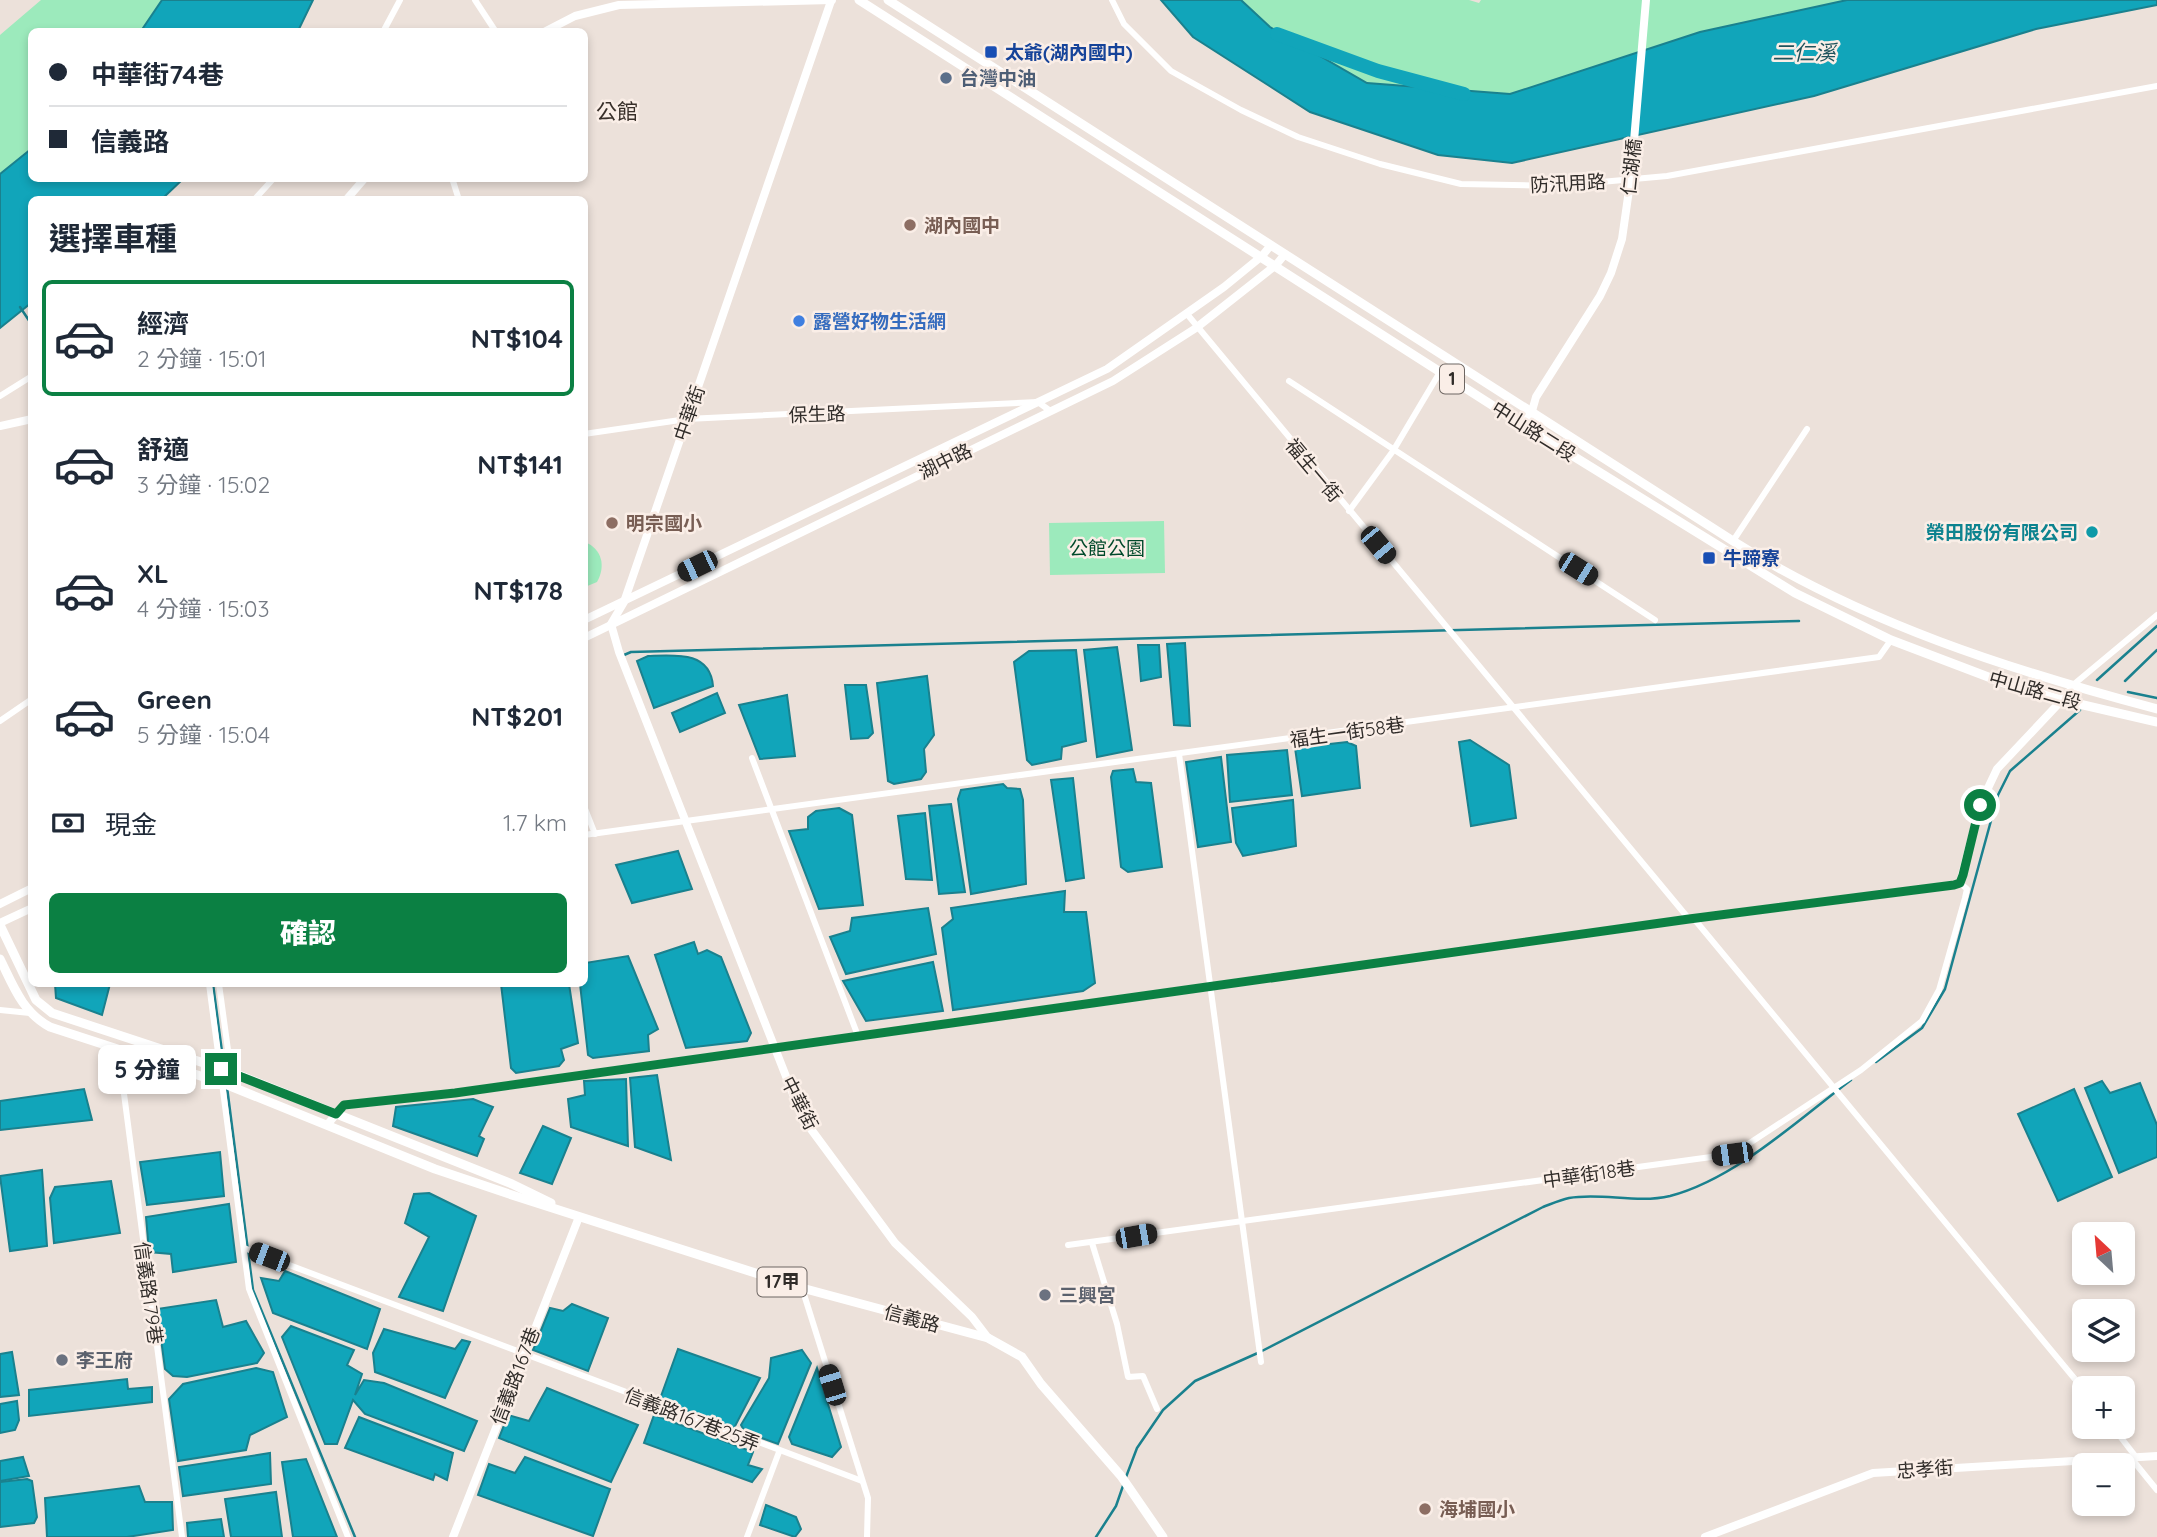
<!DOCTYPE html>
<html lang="zh-TW">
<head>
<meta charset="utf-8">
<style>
	body { margin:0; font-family:Quicksand,"Noto Sans TC",sans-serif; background:#f2f2f3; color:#1f2937; height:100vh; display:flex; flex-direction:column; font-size:26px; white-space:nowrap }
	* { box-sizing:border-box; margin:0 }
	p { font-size:23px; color:#747a83 }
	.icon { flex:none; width:38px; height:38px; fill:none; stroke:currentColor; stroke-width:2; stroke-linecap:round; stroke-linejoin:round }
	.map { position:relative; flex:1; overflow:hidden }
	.side { position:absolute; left:28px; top:196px; width:560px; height:791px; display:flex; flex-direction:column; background:#fff; border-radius:10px; box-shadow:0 4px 10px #0003 }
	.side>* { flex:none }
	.banner { position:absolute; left:28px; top:28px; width:560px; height:154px; border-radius:10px; box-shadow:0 4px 10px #0003; display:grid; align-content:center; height:154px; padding:0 21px; background:#fff }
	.needle { width:46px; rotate:334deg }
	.tools { position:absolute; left:2072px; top:1222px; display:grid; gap:14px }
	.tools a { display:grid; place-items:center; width:63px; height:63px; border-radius:10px; background:#fff; box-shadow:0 4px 10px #0003; font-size:35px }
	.end { position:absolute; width:32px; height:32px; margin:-16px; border:9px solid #0b8043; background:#fff; box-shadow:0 0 0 4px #fff }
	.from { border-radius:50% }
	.bubble { position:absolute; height:49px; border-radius:10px; background:#fff; box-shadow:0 4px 10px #0003; font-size:23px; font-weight:800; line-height:49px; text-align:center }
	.car { position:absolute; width:21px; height:42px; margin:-21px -10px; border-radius:9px; box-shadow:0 0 5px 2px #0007; background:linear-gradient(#222 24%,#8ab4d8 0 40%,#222 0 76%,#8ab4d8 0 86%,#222 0) }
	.banner b { display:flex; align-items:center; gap:24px; height:66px; font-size:26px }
	.banner b+b { border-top:2px solid #e0e1e3 }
	.banner i { width:18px; height:18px; background:#1f2937 }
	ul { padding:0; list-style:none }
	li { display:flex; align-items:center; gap:21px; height:116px; margin:0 14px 10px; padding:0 7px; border:4px solid transparent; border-radius:10px }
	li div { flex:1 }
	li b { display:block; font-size:26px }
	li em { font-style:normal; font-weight:800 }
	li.selected { border-color:#0b8043 }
	li>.icon { width:63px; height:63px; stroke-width:1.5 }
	h2 { padding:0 21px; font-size:32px; line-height:84px }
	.pay { display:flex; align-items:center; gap:18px; height:77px; padding:0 21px; font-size:26px }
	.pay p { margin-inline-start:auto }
	.action { display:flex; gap:14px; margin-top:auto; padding:14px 21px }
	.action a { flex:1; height:80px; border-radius:10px; background:#0b8043; color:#fff; font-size:28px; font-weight:800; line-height:80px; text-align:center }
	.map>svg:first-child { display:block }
	.green { fill:#9ceabc }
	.water { fill:#11a5ba; stroke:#1a818e; stroke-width:2 }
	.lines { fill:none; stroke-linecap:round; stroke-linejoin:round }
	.stream { stroke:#1a818e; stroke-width:2.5 }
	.river { stroke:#11a5ba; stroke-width:14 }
	.street { stroke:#fff; stroke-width:6 }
	.secondary { stroke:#fff; stroke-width:8 }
	.primary { stroke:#fff; stroke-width:9 }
	.route { stroke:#0b8043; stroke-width:9 }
	.transit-dot { fill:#1a4fb4; stroke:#faeee7; stroke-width:2.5 }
	.service-dot { fill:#5c6f8a; stroke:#faeee7; stroke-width:2.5 }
	.education-dot { fill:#8d6e63; stroke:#faeee7; stroke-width:2.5 }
	.shop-dot { fill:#3f7fe0; stroke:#faeee7; stroke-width:2.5 }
	.culture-dot { fill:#0f9aa8; stroke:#faeee7; stroke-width:2.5 }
	.worship-dot { fill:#6b7280; stroke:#faeee7; stroke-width:2.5 }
	.labels { text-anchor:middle; stroke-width:5; stroke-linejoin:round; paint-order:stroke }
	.shield { fill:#faeee7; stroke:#6d6662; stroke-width:2 }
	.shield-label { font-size:18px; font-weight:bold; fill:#302c29 }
	.transit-label { font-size:19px; font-weight:bold; fill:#164399; stroke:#faeee7; text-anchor:start }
	.service-label { font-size:19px; font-weight:bold; fill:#4e5e75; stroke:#faeee7; text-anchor:start }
	.street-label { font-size:19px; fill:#302c29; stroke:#faeee7 }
	.education-label { font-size:19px; font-weight:bold; fill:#785e54; stroke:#faeee7; text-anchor:start }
	.shop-label { font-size:19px; font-weight:bold; fill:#366cbe; stroke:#faeee7; text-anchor:start }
	.culture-label { font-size:19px; font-weight:bold; fill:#0d838f; stroke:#faeee7; text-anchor:end }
	.park-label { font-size:19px; fill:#004a2b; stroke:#faeee7 }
	.worship-label { font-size:19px; font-weight:bold; fill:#5b616d; stroke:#faeee7; text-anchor:start }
	.water-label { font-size:21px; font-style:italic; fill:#1e535c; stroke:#faeee7 }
	.neighbourhood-label { font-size:21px; fill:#39302a; stroke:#faeee7 }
</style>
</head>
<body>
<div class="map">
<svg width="2157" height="1537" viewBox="0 0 2157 1537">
	<rect width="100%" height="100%" fill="#ece1da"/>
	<!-- green -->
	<g class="green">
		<path d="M41 0H162L141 31 32 32 31 149 0 174V35Z"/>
		<path d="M1241 0H1469L1479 3 1481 0H1847L1700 32 1510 94 1367 83 1270 27Z"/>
		<path d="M1164 521 1165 573 1050 575 1049 523Z"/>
		<path d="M585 542C602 549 606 566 597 582L585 587Z"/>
	</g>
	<!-- water -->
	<g class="water">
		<path d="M162 0H313L298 31H141Z"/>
		<path d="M1161 0H1241L1270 27 1367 83 1510 94 1700 32 1847 0H2157V5L2036 29 1814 96 1512 163 1438 155 1310 112 1193 37Z"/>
		<path d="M31 149 32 178 183 179 162 199 32 200 31 303 0 328V174Z"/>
		<path d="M1185 643 1190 726 1174 725 1167 644Z"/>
		<path d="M1138 645H1159L1161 677 1141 681Z"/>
		<path d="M1117 647 1132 750 1097 757 1084 650Z"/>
		<path d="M1076 650 1086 741 1062 747 1061 759 1032 765 1027 760 1014 662 1029 651Z"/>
		<path d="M648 656C676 655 710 651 713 686L654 708 637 661Z"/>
		<path d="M927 676 934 735 924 749 926 772 921 779 894 784 888 781 877 683Z"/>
		<path d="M845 685H866L873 733 868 738 851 739Z"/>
		<path d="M717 693 725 713 680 732 672 713Z"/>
		<path d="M787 695 795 756 760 759 739 705Z"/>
		<path d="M1470 740 1509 765 1516 818 1471 826 1459 742Z"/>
		<path d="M1347 742 1356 746 1360 788 1302 796 1295 748Z"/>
		<path d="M1287 750 1292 795 1230 802 1227 755Z"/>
		<path d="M1221 757 1231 842 1198 847 1186 762Z"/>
		<path d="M1133 769 1136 782 1151 783 1162 867 1128 872 1121 867 1111 777 1113 771Z"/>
		<path d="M1073 778 1084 878 1066 881 1051 780Z"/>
		<path d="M1003 784 1007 788 1020 789 1023 800 1026 884 971 894 958 799 961 790Z"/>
		<path d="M1293 800 1296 846 1243 856 1236 843 1232 808Z"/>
		<path d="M951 804 965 892 939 894 929 806Z"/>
		<path d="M839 808 852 815 863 905 819 909 789 831 808 829V817L816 811Z"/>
		<path d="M925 813 932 880 906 879 898 816Z"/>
		<path d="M678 851 692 889 632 903 616 865Z"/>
		<path d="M1065 891 1064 912H1086L1095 983 1083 991 953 1010 942 928 953 919 951 908Z"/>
		<path d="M928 908 936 954 846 974 830 937 850 931 852 918Z"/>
		<path d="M694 942 698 954 707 950 721 957 751 1033 747 1041 686 1048 655 955Z"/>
		<path d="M628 956 658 1029 648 1035 649 1051 593 1058 588 1055 580 984H584L585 963Z"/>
		<path d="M933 962 943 1011 866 1021 843 981Z"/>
		<path d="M55 984H110L102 1015 56 998Z"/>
		<path d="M501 984H569L578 1043 561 1049 564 1060 559 1066 516 1073 511 1068Z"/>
		<path d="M657 1075 671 1160 635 1147 630 1078Z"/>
		<path d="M626 1079 628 1146 571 1127 568 1099 585 1095 584 1081Z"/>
		<path d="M2102 1081 2110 1093 2140 1083 2157 1125V1157L2119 1173 2085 1088Z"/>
		<path d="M84 1089 92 1120 0 1130V1101Z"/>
		<path d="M2074 1089 2112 1177 2058 1201 2018 1114Z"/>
		<path d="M473 1099 493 1107 479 1136 484 1139 477 1156 393 1126 396 1107Z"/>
		<path d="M543 1126 571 1138 552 1184 520 1173Z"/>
		<path d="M220 1152 224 1196 147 1205 140 1162Z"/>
		<path d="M42 1170 47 1246 10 1251 0 1176Z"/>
		<path d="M111 1181 120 1233 54 1243 50 1198 55 1187Z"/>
		<path d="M429 1193 476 1216 443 1311 399 1297 429 1237 405 1223 414 1194Z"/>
		<path d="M229 1204 236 1262 173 1272 171 1254 149 1252 146 1217Z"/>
		<path d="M285 1271 380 1309 367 1349 273 1313 261 1278 279 1281Z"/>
		<path d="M216 1300 223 1327 246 1321 264 1353 257 1363 187 1377 173 1376 165 1369 157 1309Z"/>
		<path d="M572 1304 608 1318 588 1371 533 1350 550 1308 563 1311Z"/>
		<path d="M291 1326 354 1350 347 1365 362 1374 355 1395 364 1380 384 1383 477 1421 464 1451 365 1414 353 1400 337 1444H325L282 1337Z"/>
		<path d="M384 1329 455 1349 462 1340 470 1342 445 1398 375 1372 373 1353Z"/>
		<path d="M678 1349 760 1378 733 1430 660 1399Z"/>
		<path d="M802 1350 811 1363 778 1444 745 1432 741 1425 769 1378 771 1358Z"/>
		<path d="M12 1352 19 1395 0 1397V1354Z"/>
		<path d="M256 1368 273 1372 287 1417 250 1435 246 1450 178 1461 169 1399 183 1384Z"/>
		<path d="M817 1368 841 1447 832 1457 792 1444 789 1437Z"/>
		<path d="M127 1379 128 1389 152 1387V1402L29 1416V1390Z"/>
		<path d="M547 1388 638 1425 611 1482 499 1438 508 1415 529 1421Z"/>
		<path d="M17 1401 19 1420 15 1430 0 1433V1404Z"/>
		<path d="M654 1415 753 1452 748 1465 762 1469 752 1482 644 1443Z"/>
		<path d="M359 1417 453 1453 447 1480 435 1474 433 1480 345 1448Z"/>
		<path d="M270 1453 271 1484 183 1496 179 1467Z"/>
		<path d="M23 1457 29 1476 0 1481V1461Z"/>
		<path d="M525 1457 610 1489 593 1536 478 1495 489 1464 515 1473Z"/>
		<path d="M306 1459 337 1537H293L282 1462Z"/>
		<path d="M27 1479 32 1481 37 1517 34 1523 0 1527V1482Z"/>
		<path d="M139 1486 145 1502H172L173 1530 127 1537H47L45 1498Z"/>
		<path d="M276 1492 282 1537H231L225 1499Z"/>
		<path d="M766 1505 796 1517 801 1529 795 1537 760 1525Z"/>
		<path d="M221 1519 224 1537H188L187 1523Z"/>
	</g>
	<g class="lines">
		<!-- stream -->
		<g class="stream">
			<path d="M20 307 32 325"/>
			<path d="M624 655 631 652 1799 621"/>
			<path d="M2097 680 2157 626"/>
			<path d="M2125 681 2157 650"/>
			<path d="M2128 692 2157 698"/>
			<path d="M213 984 224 1067"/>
			<path d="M1876 1062 1922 1028 1945 989 1998 795 2010 771 2080 710"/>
			<path d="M227 1087 253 1290 355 1537"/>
			<path d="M1126 1477 1137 1448 1163 1410 1195 1381 1260 1352 1543 1207C1551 1204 1560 1200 1569 1198 1601 1192 1636 1204 1670 1196 1735 1179 1798 1120 1851 1080"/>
			<path d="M1096 1537 1116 1506 1124 1483"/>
		</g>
		<!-- river -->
		<path class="river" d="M1277 34 1378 71 1464 94"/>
		<!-- street -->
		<g class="street">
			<path d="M475 0 496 32"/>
			<path d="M1112 0 1124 24 1171 71 1241 110 1298 137 1380 164 1461 184 1557 186 1667 176 2157 86"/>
			<path d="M383 32 400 0"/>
			<path d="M452 178 459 200"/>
			<path d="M254 200 274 178"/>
			<path d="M1187 314 1689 919"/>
			<path d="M1289 381 1655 620"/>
			<path d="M0 396 32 376"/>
			<path d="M584 434 687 419 1038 402 1049 410"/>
			<path d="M1349 511 1393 451 1440 372"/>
			<path d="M1733 541 1807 429"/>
			<path d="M2062 700 2073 685 2157 615"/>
			<path d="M0 721 32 699"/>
			<path d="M1179 754 1261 1362"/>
			<path d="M752 758 858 1036"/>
			<path d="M584 806 595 834"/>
			<path d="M584 835 1879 657 1891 640"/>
			<path d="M1695 920 2084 1390"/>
			<path d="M209 984 249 1289 348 1537"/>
			<path d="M219 984 231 1072"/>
			<path d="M0 1010 30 1013"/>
			<path d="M118 1048 182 1537"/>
			<path d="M1092 1243 1117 1324 1128 1377 1143 1376 1157 1409"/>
			<path d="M1068 1245 1733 1154 1861 1070 1922 1021 1939 990 1965 898 1967 889 1960 883"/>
			<path d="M244 1248 862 1481"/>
			<path d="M802 1288 868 1498 867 1537"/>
			<path d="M2112 1426 2136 1457"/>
			<path d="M2131 1458 2157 1490"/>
			<path d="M747 1537 779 1452"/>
		</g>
		<!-- secondary -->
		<g class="secondary">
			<path d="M831 1 624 602 611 624 619 652 802 1117 895 1243 972 1317 988 1338"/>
			<path d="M544 32 575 16 619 5 832 0"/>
			<path d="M346 200 365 178"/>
			<path d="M1523 425 1532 411 1536 397 1600 296 1611 273 1622 239 1631 176 1646 0"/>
			<path d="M0 426 32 419"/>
			<path d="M584 620 1107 369 1224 287 1262 256 1271 245"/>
			<path d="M584 638 1113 381 1196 328 1276 265 1285 254"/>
			<path d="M0 904 32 888"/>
			<path d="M0 923 32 908"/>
			<path d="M327 1125 344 1105 455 1093 1689 919 1954 885 1960 883 1980 805 1997 769 2062 700"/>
			<path d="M453 1537 579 1217"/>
			<path d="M1705 1537 1873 1473 2157 1456"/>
		</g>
		<!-- primary -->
		<g class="primary">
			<path d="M859 0 1523 425 1795 593 1891 640 2004 683 2062 700 2157 722"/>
			<path d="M888 0 1733 541C1863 623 2010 670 2157 709"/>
			<path d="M0 925 36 1000 52 1013 231 1072 512 1184 551 1203"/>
			<path d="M0 959C13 985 22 1012 50 1027L225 1084 435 1169 515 1196 802 1288 988 1338 1022 1357 1041 1384 1121 1476 1163 1537"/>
		</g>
	</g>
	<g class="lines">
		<!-- route -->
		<path class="route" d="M221 1069 336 1114 344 1105 455 1093 1689 919 1954 885 1960 883 1963 875 1980 805"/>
	</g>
	<!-- markers -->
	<g class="transit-dot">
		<rect x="984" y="45" width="14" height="14" rx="3.5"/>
		<rect x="1702" y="551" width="14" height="14" rx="3.5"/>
	</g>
	<circle class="service-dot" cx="946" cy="78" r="7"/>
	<g class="education-dot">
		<circle cx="910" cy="225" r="7"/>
		<circle cx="612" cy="523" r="7"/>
		<circle cx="1425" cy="1509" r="7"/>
	</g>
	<circle class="shop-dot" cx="799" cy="321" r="7"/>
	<circle class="culture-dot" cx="2092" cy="532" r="7"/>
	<g class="worship-dot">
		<circle cx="1045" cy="1295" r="7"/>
		<circle cx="62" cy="1360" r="7"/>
	</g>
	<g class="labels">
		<!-- shield labels -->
		<g class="shield">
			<rect x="1440" y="364.5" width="24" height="29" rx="5"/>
			<rect x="757.5" y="1267.5" width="49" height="29" rx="5"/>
		</g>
		<g class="shield-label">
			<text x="1452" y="385">1</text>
			<text x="782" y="1288">17甲</text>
		</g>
		<!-- transit labels -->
		<g class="transit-label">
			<text x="1005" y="59">太爺(湖內國中)</text>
			<text x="1723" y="565">牛蹄寮</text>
		</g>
		<!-- service labels -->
		<g class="service-label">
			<text x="960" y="85">台灣中油</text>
		</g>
		<!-- street labels -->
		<g class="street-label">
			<text transform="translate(1631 167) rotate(-84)" y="7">仁湖橋</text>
			<text transform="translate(1568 183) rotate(-3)" y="7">防汛用路</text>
			<text transform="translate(689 413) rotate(-71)" y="7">中華街</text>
			<text transform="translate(817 414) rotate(-2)" y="7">保生路</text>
			<text transform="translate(1534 431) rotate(32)" y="7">中山路二段</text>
			<text transform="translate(945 461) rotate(-26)" y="7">湖中路</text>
			<text transform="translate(1314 470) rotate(50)" y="7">福生一街</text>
			<text transform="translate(2035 690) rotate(16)" y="7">中山路二段</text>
			<text transform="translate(1347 732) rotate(-8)" y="7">福生一街58巷</text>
			<text transform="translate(800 1103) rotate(63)" y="7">中華街</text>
			<text transform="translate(1589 1174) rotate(-8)" y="7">中華街18巷</text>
			<text transform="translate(149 1293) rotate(82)" y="7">信義路179巷</text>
			<text transform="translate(912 1318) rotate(15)" y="7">信義路</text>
			<text transform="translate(515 1376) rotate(-69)" y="7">信義路167巷</text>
			<text transform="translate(692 1419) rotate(21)" y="7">信義路167巷25弄</text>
			<text transform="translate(1925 1469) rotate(-4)" y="7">忠孝街</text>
		</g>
		<!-- education labels -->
		<g class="education-label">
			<text x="924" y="232">湖內國中</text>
			<text x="626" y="530">明宗國小</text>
			<text x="1439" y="1516">海埔國小</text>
		</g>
		<!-- shop labels -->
		<g class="shop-label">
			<text x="813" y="328">露營好物生活網</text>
		</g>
		<!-- culture labels -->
		<g class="culture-label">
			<text x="2078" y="539">榮田股份有限公司</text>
		</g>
		<!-- park labels -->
		<g class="park-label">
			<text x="1107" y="555">公館公園</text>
		</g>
		<!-- worship labels -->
		<g class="worship-label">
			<text x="1059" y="1302">三興宮</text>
			<text x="76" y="1367">李王府</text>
		</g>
		<!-- water labels -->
		<g class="water-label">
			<text x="1804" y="60">二仁溪</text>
		</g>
		<!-- neighbourhood labels -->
		<g class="neighbourhood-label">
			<text x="617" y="119">公館</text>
		</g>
	</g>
</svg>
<div class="tools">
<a><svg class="needle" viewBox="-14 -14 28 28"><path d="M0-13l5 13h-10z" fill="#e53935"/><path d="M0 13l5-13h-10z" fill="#747a83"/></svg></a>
<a><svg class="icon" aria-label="layers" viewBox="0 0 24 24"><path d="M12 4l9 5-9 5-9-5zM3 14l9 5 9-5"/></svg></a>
<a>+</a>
<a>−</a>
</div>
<i class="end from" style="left:1980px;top:805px"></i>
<i class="end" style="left:221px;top:1069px"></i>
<div class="bubble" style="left:98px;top:1045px;width:98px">5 分鐘</div>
<i class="car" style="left:1378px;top:545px;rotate:140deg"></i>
<i class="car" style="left:697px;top:566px;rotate:244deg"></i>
<i class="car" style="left:1578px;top:569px;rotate:122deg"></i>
<i class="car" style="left:1732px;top:1154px;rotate:262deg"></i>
<i class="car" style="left:1136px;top:1236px;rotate:80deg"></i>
<i class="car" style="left:269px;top:1257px;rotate:291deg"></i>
<i class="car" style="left:832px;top:1385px;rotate:343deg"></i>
<div class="banner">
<b><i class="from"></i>中華街74巷</b>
<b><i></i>信義路</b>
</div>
<section class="side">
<h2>選擇車種</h2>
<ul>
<li class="selected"><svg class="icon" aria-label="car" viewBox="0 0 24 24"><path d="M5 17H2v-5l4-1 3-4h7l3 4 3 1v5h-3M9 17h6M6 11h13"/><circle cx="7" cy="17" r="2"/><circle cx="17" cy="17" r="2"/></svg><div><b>經濟</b><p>2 分鐘 · 15:01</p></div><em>NT$104</em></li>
<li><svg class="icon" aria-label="car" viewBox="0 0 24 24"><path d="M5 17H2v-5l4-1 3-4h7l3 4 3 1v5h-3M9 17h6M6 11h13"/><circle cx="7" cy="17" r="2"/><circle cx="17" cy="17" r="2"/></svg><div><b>舒適</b><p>3 分鐘 · 15:02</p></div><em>NT$141</em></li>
<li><svg class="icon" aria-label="car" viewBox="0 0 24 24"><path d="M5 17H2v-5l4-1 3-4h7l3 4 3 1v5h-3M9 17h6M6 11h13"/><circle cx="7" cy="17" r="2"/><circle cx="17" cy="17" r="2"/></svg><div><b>XL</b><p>4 分鐘 · 15:03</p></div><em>NT$178</em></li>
<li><svg class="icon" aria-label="car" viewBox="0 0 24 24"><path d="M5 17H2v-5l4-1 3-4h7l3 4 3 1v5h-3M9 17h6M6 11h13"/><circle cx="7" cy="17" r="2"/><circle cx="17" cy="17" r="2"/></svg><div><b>Green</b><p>5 分鐘 · 15:04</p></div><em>NT$201</em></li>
</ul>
<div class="pay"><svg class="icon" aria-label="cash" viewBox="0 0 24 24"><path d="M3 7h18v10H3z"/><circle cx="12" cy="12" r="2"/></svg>現金<p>1.7 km</p></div>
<div class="action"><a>確認</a></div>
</section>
</div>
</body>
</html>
